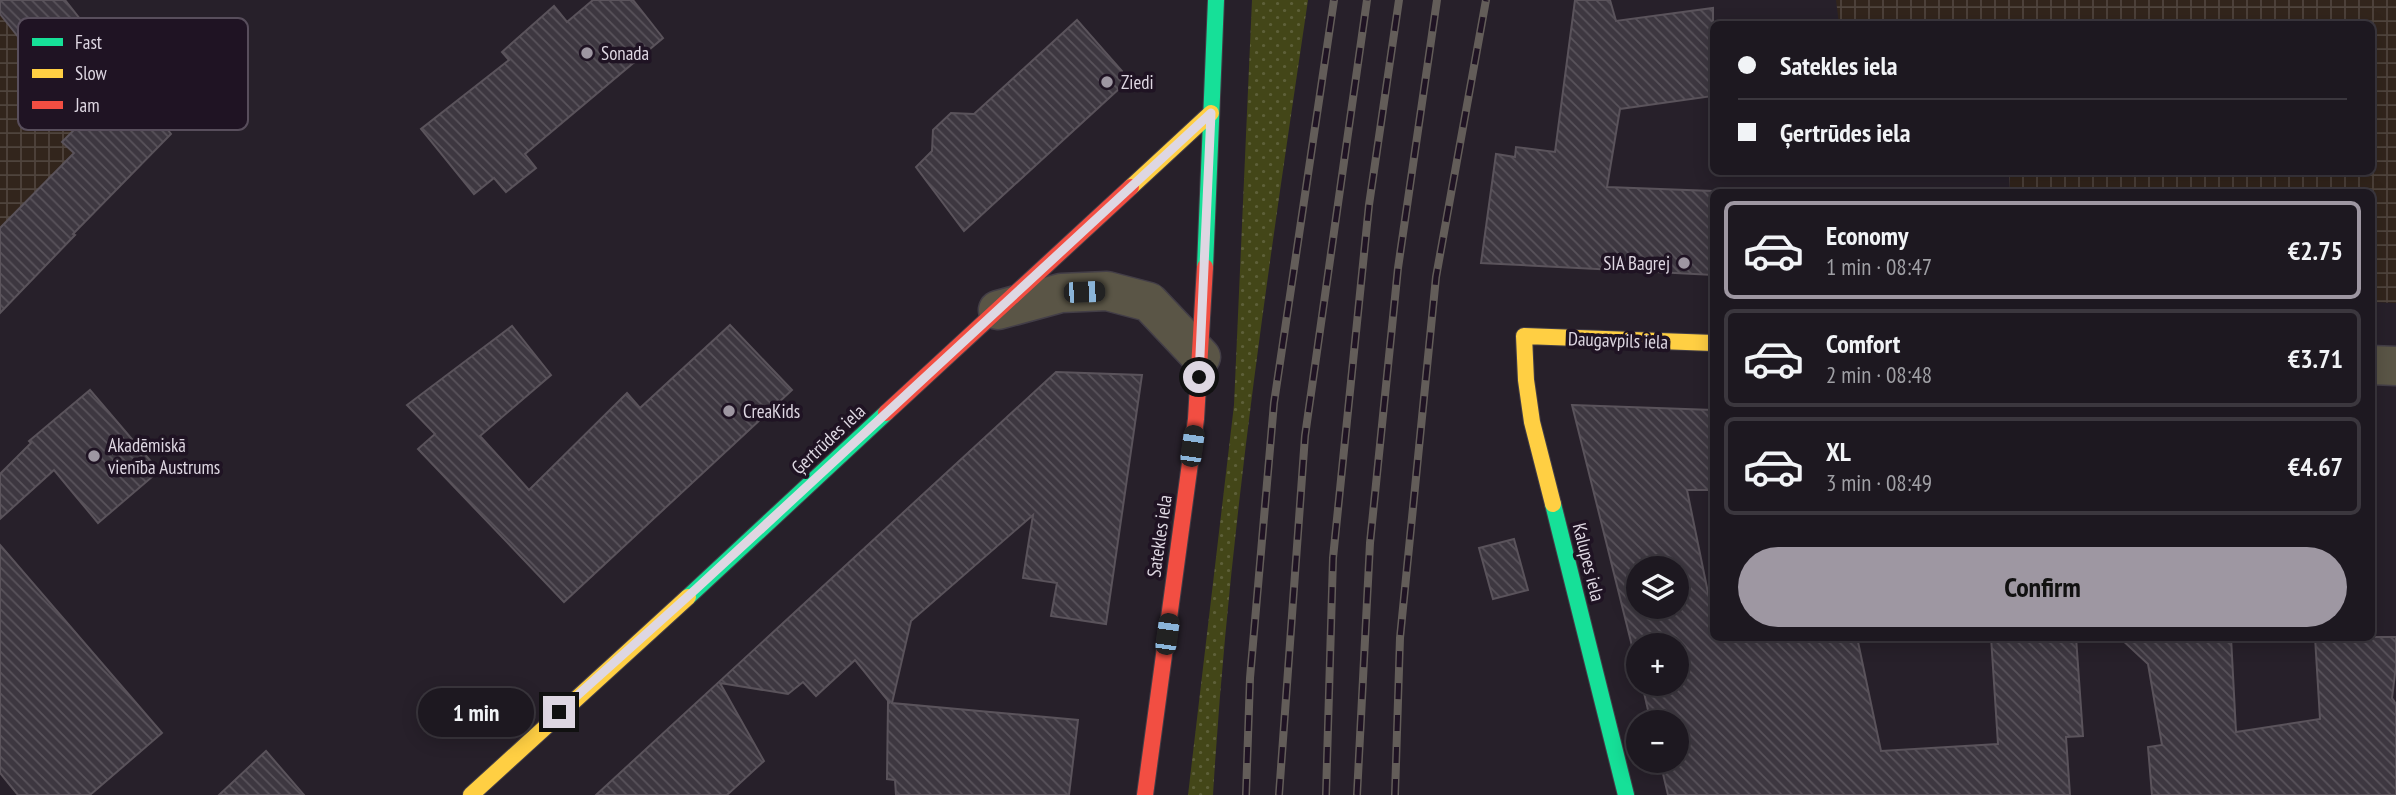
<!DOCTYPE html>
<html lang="en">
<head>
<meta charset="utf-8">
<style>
	body { margin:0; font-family:"PT Sans Narrow",sans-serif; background:#252129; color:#f1f3f6; height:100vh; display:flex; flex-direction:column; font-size:26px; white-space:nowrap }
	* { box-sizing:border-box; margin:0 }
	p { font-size:23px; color:#a0a0a5 }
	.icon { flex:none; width:38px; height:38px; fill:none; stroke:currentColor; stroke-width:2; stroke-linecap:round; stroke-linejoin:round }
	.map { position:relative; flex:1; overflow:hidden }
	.sheet { position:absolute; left:1710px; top:189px; width:665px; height:452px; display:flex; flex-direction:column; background:#1d1820; border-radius:10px; box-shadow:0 4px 18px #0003,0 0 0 2px #3b373e }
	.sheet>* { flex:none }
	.hud { position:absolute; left:1710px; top:21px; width:665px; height:154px; border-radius:10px; box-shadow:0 4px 18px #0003,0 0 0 2px #3b373e; display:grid; align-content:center; height:154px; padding:0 28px; background:#1d1820 }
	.fabs { position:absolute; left:1626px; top:556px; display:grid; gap:14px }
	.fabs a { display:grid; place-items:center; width:63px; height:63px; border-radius:50%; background:#1d1820; box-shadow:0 4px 18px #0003,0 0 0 2px #3b373e; font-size:35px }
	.end { position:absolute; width:32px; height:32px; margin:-16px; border:9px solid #ded7e2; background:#111; box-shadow:0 0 0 4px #111 }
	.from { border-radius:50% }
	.bubble { position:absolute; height:49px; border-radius:24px; background:#1d1820; box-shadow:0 4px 18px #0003,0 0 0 2px #3b373e; font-size:23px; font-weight:800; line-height:49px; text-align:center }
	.car { position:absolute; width:21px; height:42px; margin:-21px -10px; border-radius:9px; box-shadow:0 0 5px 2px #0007; background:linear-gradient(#222 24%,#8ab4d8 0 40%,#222 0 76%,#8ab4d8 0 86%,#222 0) }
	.hud b { display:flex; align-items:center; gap:24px; height:66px; font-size:26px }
	.hud b+b { border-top:2px solid #3b373e }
	.hud i { width:18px; height:18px; background:#f1f3f6 }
	ul { padding:12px 0 0; list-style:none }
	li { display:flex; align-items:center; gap:21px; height:98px; margin:0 14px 10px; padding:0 14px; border:4px solid #3b373e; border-radius:10px }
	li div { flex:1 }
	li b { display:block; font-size:26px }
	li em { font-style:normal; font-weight:800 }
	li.active { border-color:#9e97a2 }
	li>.icon { width:63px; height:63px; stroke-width:1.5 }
	.action { display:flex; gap:14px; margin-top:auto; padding:14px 28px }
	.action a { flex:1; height:80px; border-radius:42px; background:#9e97a2; color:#111; font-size:28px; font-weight:800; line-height:80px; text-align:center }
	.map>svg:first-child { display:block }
	.industrial { fill:url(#industrial-grid) }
	.green { fill:url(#green-dots) }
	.building { fill:url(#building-back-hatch); stroke:#5a535b; stroke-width:2; fill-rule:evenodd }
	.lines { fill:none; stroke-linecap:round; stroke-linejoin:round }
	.street-casing { stroke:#433e47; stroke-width:41 }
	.fast-casing { stroke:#433e47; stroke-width:18 }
	.slow-casing { stroke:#433e47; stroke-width:18 }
	.jam-casing { stroke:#433e47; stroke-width:18 }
	.street { stroke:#5a5546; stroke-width:38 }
	.fast { stroke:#16e098; stroke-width:16 }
	.slow { stroke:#ffcf43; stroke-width:16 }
	.jam { stroke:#f24e42; stroke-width:16 }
	.rail-casing { stroke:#635d59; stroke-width:8 }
	.rail { stroke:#1f1323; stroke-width:5; stroke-dasharray:16; stroke-linecap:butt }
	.route { stroke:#ded7e2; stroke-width:9 }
	.poi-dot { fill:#9e97a2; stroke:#1f1323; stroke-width:2.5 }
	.labels { text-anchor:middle; stroke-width:7; stroke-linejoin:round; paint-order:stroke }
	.poi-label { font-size:19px; fill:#ded7e2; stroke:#1f1323; text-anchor:start }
	.street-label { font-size:19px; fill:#ded7e2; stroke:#1f1323 }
	.key { fill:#1f1323; stroke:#584e5c; stroke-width:2 }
	.key-label { font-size:19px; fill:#ded7e2 }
</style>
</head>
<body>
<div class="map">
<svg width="2396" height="795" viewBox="0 0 2396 795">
	<defs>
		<pattern id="industrial-grid" width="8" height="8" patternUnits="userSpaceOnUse" patternTransform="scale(1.75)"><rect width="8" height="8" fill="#32251c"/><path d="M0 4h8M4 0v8" fill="none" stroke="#4f443d"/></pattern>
		<pattern id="green-dots" width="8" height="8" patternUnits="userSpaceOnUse" patternTransform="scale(1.75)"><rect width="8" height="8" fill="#434618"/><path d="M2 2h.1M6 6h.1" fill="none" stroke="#5e6039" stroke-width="1.8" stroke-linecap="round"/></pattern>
		<pattern id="building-back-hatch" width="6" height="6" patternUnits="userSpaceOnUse" patternTransform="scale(1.75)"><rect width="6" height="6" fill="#3d3740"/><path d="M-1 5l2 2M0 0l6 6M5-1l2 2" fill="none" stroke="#59535b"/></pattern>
	</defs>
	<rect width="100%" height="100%" fill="#27202a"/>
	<!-- industrial -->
	<g class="industrial">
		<path d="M0 0H65L171 134 74 233 75 235 0 313Z"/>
		<path d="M1836 0H2396V303L2371 302V192H2010L2009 172H2371V24H1839Z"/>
	</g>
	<!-- green -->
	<path class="green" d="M1252 0H1308C1269 264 1229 529 1213 795H1188L1234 405Z"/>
	<!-- building -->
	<g class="building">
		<path d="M0 0H65L171 134 73 234 75 235 0 313V228L74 153 62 142 84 120 0 14Z"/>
		<path d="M593 0H633L663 38 525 154 536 168 506 192 494 178 474 194 421 129 509 60 502 52 554 6 567 22Z"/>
		<path d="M1575 0H1610L1616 21 1713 8V96L1620 109 1607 187 1713 191V275L1481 263 1496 154 1515 157 1516 147 1555 152Z"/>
		<path d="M1077 20 1122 71 1121 87 964 231 916 167 932 151 933 130 951 113 974 114Z"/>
		<path d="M730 325 792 390 564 602 418 449 435 434 407 405 512 326 551 375 480 436 529 490 627 393 640 408Z"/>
		<path d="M1056 372 1142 375 1106 624 1051 616 1057 583 1023 578 1033 515 911 621 892 703 1078 720 1069 795H896L895 780 887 779 888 702 890 703 855 660 816 696 803 682 788 694 720 683 764 761 727 795H596Z"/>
		<path d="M90 390 159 471 98 523 54 470 0 519V474L31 443 29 441Z"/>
		<path d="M1572 405 1713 410V490H1687L1713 617V637H1857L1881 751 1998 744 1991 637H2076L2083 736 2066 737 2070 795H1668L1660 761H1676V723H1651L1642 684H1676V646H1638V670ZM1638 569H1676V607H1638Z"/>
		<path d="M1514 539 1528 590 1493 599 1479 548Z"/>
		<path d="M0 545 162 733 90 795H18L0 773Z"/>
		<path d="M2119 637H2231L2236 732 2320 719 2315 637H2396V666L2392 698 2396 704V795H2152L2148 747 2162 745 2148 664Z"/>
		<path d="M266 751 304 795H219Z"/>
	</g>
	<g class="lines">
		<!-- street casing -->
		<g class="street-casing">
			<g id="street">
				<path d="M998 310 1061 293 1107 291 1149 302 1201 357"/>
				<path d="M2371 365 2396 366"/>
			</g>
		</g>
		<!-- fast casing -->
		<g class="fast-casing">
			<g id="fast">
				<path d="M1205 267 1216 0"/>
				<path d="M1553 504 1626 795"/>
				<path d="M688 597 886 413"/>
			</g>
		</g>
		<!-- slow casing -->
		<g class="slow-casing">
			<g id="slow">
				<path d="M1131 187 1211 113"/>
				<path d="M1553 504 1532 422 1526 380 1524 336 1713 343"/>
				<path d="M471 795 688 597"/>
			</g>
		</g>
		<!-- jam casing -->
		<g class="jam-casing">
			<g id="jam">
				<path d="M886 413 1131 187"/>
				<path d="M1145 795 1196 419 1205 267"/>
			</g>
		</g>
		<!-- street -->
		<use href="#street" class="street"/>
		<!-- fast -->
		<use href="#fast" class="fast"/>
		<!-- slow -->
		<use href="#slow" class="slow"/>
		<!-- jam -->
		<use href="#jam" class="jam"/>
		<!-- rail casing -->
		<g class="rail-casing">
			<g id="rail">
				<path d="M1246 795 1250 678 1274 403 1334 0"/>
				<path d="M1279 795 1305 436 1367 0"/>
				<path d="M1326 795 1333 558 1369 205 1399 0"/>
				<path d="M1357 795 1370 543 1398 268 1437 0"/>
				<path d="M1395 795 1400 638 1436 277 1486 0"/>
			</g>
		</g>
		<!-- rail -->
		<use href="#rail" class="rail"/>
	</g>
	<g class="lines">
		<!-- route -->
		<path class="route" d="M559 712 696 589 1211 113 1199 377"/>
	</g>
	<!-- markers -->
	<g class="poi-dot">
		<circle cx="587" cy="53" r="7"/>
		<circle cx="1107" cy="82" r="7"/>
		<circle cx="1684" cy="263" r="7"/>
		<circle cx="729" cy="411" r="7"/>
		<circle cx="94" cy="456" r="7"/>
	</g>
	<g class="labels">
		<!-- poi labels -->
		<g class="poi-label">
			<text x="601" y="60">Sonada</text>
			<text x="1121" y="89">Ziedi</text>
			<text x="1670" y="270" text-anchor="end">SIA Bagrej</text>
			<text x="743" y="418">CreaKids</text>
			<text x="108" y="452">Akadēmiskā<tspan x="108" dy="22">vienība Austrums</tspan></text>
		</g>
		<!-- street labels -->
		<g class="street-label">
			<text transform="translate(1618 340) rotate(2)" y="7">Daugavpils iela</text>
			<text transform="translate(828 439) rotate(-43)" y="7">Ģertrūdes iela</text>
			<text transform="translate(1159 536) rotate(-82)" y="7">Satekles iela</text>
			<text transform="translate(1589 562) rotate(76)" y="7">Kalupes iela</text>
		</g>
	</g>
	<!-- legend -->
	<rect x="18" y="18" width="230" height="112" rx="10" class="key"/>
	<rect x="32" y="38" width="31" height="8" fill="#16e098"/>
	<rect x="32" y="69" width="31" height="9" fill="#ffcf43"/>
	<rect x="32" y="101" width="31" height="8" fill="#f24e42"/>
	<g class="key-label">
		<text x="75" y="49">Fast</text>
		<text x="75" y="80">Slow</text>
		<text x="75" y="112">Jam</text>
	</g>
</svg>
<div class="fabs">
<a><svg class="icon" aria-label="layers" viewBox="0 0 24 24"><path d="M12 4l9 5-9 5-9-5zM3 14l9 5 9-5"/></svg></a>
<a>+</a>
<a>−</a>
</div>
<i class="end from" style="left:1199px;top:377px"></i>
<i class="end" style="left:559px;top:712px"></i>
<div class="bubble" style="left:418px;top:688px;width:116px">1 min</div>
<i class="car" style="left:1084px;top:292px;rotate:88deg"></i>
<i class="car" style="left:1192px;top:446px;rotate:8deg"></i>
<i class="car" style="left:1167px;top:634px;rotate:8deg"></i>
<div class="hud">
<b><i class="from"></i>Satekles iela</b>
<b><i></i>Ģertrūdes iela</b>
</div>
<section class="sheet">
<ul>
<li class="active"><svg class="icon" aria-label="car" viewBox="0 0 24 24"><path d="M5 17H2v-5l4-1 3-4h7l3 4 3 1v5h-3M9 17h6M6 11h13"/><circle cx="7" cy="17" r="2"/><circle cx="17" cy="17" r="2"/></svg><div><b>Economy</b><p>1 min · 08:47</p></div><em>€2.75</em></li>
<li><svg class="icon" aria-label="car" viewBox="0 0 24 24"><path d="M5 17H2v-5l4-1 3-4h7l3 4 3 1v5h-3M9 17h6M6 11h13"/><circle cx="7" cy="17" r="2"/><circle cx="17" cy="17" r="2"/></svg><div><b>Comfort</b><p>2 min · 08:48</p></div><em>€3.71</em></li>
<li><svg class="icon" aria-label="car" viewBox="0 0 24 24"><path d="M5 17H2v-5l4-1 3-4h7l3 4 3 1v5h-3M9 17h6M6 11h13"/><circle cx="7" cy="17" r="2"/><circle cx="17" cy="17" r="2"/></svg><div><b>XL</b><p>3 min · 08:49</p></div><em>€4.67</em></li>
</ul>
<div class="action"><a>Confirm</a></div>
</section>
</div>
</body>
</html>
